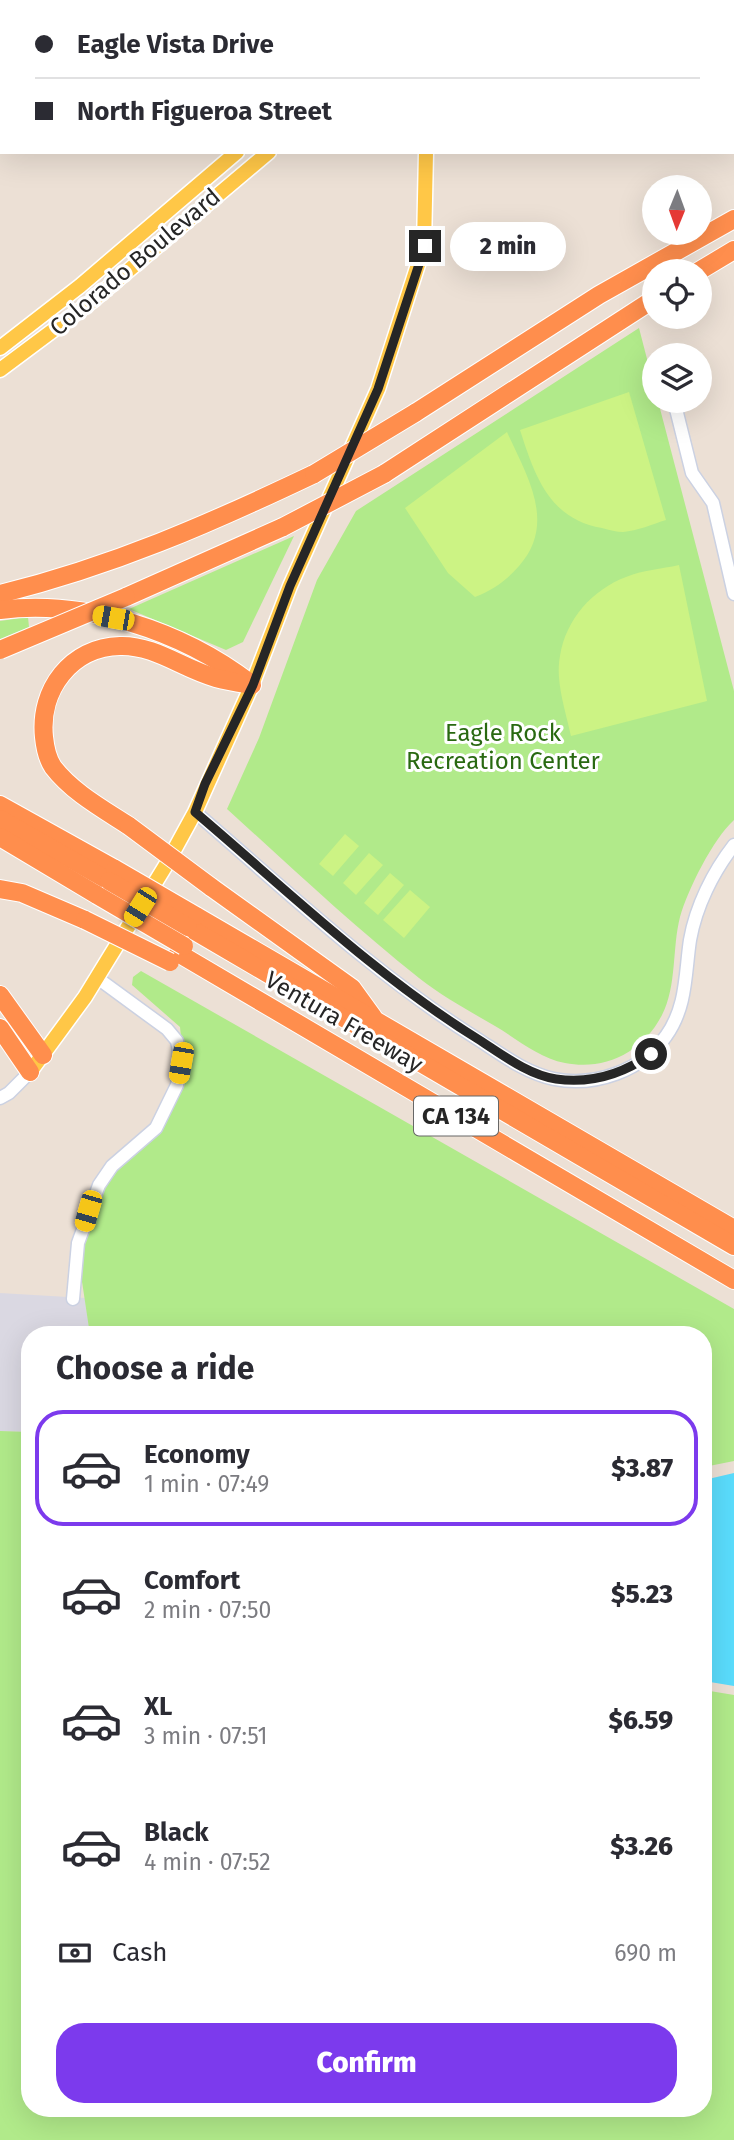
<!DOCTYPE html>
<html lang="en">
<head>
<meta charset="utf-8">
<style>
	body { margin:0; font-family:"Fira Sans",sans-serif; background:#f7f7f7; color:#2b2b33; height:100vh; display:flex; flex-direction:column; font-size:26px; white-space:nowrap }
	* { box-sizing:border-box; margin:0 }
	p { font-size:23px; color:#7c7c81 }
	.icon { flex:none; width:38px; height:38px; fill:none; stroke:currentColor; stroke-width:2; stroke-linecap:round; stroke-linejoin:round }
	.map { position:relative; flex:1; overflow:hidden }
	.panel { position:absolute; left:21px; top:1326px; width:691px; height:791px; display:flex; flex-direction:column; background:#fff; border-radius:28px; box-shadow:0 7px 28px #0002 }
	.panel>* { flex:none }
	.banner { position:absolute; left:0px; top:0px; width:735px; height:154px; box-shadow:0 7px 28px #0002; display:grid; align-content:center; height:154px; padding:0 35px; background:#fff }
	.needle { width:46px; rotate:181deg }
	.buttons { position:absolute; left:642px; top:175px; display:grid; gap:14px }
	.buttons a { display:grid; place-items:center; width:70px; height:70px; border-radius:50%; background:#fff; box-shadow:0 7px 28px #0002; font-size:35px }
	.end { position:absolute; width:32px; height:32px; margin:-16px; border:9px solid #262626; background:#fff; box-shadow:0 0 0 4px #fff }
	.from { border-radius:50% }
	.bubble { position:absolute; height:49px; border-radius:24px; background:#fff; box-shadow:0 7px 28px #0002; font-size:23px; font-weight:800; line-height:49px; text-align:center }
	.car { position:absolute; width:21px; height:42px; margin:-21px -10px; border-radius:9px; box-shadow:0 0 5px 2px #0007; background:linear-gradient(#f5c518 24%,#345 0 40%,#f5c518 0 76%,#345 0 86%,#f5c518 0) }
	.banner b { display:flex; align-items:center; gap:24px; height:66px; font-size:26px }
	.banner b+b { border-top:2px solid #e1e1e2 }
	.banner i { width:18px; height:18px; background:#2b2b33 }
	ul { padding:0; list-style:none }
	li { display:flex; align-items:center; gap:21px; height:116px; margin:0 14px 10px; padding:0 21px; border:4px solid transparent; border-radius:28px }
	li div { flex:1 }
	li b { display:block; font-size:26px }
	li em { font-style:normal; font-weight:800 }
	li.selected { border-color:#7c3aed }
	li>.icon { width:63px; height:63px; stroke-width:1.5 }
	h2 { padding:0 35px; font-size:32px; line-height:84px }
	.pay { display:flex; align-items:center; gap:18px; height:77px; padding:0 35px; font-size:26px }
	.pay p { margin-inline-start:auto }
	.cta { display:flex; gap:14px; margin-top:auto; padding:14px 35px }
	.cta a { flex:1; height:80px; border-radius:28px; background:#7c3aed; color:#fff; font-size:28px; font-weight:800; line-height:80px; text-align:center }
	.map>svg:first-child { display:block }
	.industrial { fill:#dad8e2 }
	.green { fill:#b1ea8a }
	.pitch { fill:#ccf384 }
	.water { fill:#5adcfc }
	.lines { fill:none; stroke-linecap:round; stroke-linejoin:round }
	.minor-casing { stroke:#cbd1e2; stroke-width:15 }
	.major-casing { stroke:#fff; stroke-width:17 }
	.highway-casing { stroke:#fff; stroke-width:20 }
	.minor { stroke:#fff; stroke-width:12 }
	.major { stroke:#ffc747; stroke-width:14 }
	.highway { stroke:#ff8e4d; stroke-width:18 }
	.highway-bridge-casing { stroke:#fff; stroke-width:20; stroke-linecap:butt }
	.highway-bridge { stroke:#ff8e4d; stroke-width:18 }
	.route { stroke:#262626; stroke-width:9 }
	.labels { text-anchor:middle; stroke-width:6; stroke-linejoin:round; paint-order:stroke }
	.shield { fill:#fff; stroke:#676767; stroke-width:2 }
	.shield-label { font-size:23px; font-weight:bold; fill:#262626 }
	.street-label { font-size:24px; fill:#262626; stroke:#fff }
	.park-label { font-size:24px; fill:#296911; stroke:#fff }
</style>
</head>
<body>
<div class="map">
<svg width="734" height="2140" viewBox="0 0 734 2140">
	<rect width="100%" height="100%" fill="#ece0d5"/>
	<!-- industrial -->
	<path class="industrial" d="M0 1293 85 1298 90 1335H30V1432L0 1431Z"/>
	<!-- green -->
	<g class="green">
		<path d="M639 328 654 386V401H658L734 691V820C713 839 688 889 680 917 672 948 677 986 662 1015 643 1052 605 1071 565 1063 539 1058 517 1039 495 1026 469 1011 442 996 419 978 352 925 290 866 227 809L259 738 317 580 356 511Z"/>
		<path d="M294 536 243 642 226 650 129 609Z"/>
		<path d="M28 617 29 627 0 639V621Z"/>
		<path d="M141 971 734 1309V1461L704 1467V1335H90L80 1268 91 1210 106 1181 164 1124 185 1076 180 1027 132 985 133 977Z"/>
		<path d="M0 1431 30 1432V2109H704V1690L734 1695V2140H0Z"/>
	</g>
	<!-- pitch -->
	<g class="pitch">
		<path d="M629 392 666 520C653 524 637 531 623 532 617 532 609 530 602 528 549 519 535 476 520 430Z"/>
		<path d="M507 432C527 476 557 523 519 566 507 580 493 590 475 597L448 573 405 508Z"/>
		<path d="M679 565 707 701 571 736C566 712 555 681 560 656 566 619 592 590 626 577 642 570 662 569 679 565Z"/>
		<path d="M345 834 359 846 333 876 319 864Z"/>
		<path d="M369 853 383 865 356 895 343 883Z"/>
		<path d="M390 873 404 885 378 915 364 903Z"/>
		<path d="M410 890 430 907 404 938 383 920Z"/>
	</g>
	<!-- water -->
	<path class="water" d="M734 1473V1686L704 1681V1480Z"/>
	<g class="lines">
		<!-- minor casing -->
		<g class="minor-casing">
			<g id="minor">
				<path d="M10 2 11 0"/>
				<path d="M0 28 2 24"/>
				<path d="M733 107H734"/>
				<path d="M674 401 692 473 713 503 734 594"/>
				<path d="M195 812C287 891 376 976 479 1040 502 1055 526 1073 554 1079 595 1087 642 1071 666 1036 687 1007 685 973 690 940 696 906 713 872 734 845"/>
				<path d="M0 1098 9 1093 30 1072"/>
				<path d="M73 1299 78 1243 99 1185 112 1166 156 1128 177 1085 181 1063 177 1041 167 1029 96 977"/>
			</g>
		</g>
		<!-- major casing -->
		<g class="major-casing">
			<g id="major">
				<path d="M454 2V0"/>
				<path d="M512 2 516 0"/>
				<path d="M0 348 80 286 237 152"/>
				<path d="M0 370 91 302 269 152"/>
				<path d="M30 1072 85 997 166 865 195 812 252 685 290 586 378 389 424 246 426 152"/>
			</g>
		</g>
		<!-- highway casing -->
		<g class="highway-casing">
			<g id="highway">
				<path d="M699 271 734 250"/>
				<path d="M415 413 599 295 734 219"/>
				<path d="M384 474 654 299"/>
				<path d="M0 594C113 566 209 524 314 474"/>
				<path d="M126 597 283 527"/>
				<path d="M0 610C86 599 182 631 250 683"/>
				<path d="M0 805 115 869"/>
				<path d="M0 819 109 881"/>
				<path d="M129 826C103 809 72 792 53 767 47 758 45 747 44 737 39 690 71 647 120 646 155 645 183 669 216 678 227 681 240 683 252 685"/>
				<path d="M0 837 97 895"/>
				<path d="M211 887 352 988 373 1017"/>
				<path d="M0 889 22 893 85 920"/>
				<path d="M196 916 734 1229"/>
				<path d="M188 927 734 1246"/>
				<path d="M178 953 734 1280"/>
				<path d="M0 995 43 1055"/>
				<path d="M0 1028 30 1072"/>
			</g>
		</g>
		<!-- minor -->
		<use href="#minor" class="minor"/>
		<!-- major -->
		<use href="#major" class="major"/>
		<!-- highway -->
		<use href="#highway" class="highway"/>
		<!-- highway-bridge casing -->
		<g class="highway-bridge-casing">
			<g id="highway-bridge">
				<path d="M314 474 415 413"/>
				<path d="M283 527 384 474"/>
				<path d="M0 650 126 597"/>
				<path d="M129 826 211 887"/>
				<path d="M115 869 196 916"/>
				<path d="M109 881 188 927"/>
				<path d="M97 895 184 946"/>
				<path d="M85 920 170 962"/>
			</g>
		</g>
		<!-- highway-bridge -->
		<use href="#highway-bridge" class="highway-bridge"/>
	</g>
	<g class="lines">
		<!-- route -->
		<path class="route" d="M425 246 378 389 290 586 253 685 205 784 195 812C288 891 377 977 481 1041 504 1056 529 1075 556 1079 592 1084 623 1074 651 1054"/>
	</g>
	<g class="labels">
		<!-- shield labels -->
		<rect class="shield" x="414" y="1096.5" width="84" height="39" rx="5"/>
		<g class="shield-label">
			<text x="456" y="1124">CA 134</text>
		</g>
		<!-- street labels -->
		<g class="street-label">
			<text transform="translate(135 262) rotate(-40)" y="8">Colorado Boulevard</text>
			<text transform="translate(344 1022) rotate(30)" y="8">Ventura Freeway</text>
		</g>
		<!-- park labels -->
		<g class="park-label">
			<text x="503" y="741">Eagle Rock<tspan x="503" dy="28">Recreation Center</tspan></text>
		</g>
	</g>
</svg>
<div class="buttons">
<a><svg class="needle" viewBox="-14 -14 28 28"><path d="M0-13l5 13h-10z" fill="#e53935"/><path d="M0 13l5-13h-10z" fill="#7c7c81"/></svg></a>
<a><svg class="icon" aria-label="locate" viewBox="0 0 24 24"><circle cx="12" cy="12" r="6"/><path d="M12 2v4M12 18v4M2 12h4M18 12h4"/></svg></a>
<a><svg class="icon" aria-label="layers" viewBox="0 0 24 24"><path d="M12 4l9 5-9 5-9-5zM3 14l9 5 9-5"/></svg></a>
</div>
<i class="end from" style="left:651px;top:1054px"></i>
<i class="end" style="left:425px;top:246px"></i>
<div class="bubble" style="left:450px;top:222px;width:116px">2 min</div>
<i class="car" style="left:113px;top:618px;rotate:280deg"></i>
<i class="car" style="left:140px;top:907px;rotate:212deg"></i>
<i class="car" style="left:181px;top:1063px;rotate:190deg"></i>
<i class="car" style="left:88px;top:1211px;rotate:196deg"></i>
<div class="banner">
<b><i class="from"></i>Eagle Vista Drive</b>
<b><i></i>North Figueroa Street</b>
</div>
<section class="panel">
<h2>Choose a ride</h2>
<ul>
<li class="selected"><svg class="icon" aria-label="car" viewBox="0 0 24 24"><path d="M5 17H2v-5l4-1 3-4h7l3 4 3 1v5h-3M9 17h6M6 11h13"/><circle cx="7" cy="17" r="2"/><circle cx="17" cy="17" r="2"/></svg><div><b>Economy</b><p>1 min · 07:49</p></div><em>$3.87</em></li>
<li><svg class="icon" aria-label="car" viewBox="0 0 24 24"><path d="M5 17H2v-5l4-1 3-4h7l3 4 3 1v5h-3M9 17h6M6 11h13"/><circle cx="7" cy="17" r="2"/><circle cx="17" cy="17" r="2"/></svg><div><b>Comfort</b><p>2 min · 07:50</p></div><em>$5.23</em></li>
<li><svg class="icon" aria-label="car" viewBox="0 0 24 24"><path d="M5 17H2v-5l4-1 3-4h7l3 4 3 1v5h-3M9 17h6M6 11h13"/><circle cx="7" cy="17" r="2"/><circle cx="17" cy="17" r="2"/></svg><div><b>XL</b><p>3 min · 07:51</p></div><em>$6.59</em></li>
<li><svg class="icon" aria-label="car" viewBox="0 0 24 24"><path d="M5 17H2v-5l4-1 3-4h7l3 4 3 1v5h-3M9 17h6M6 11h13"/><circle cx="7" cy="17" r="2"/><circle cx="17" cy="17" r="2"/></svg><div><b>Black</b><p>4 min · 07:52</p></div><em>$3.26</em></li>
</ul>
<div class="pay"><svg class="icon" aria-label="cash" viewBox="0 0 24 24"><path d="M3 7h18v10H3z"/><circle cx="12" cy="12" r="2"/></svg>Cash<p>690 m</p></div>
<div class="cta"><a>Confirm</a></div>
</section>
</div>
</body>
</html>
